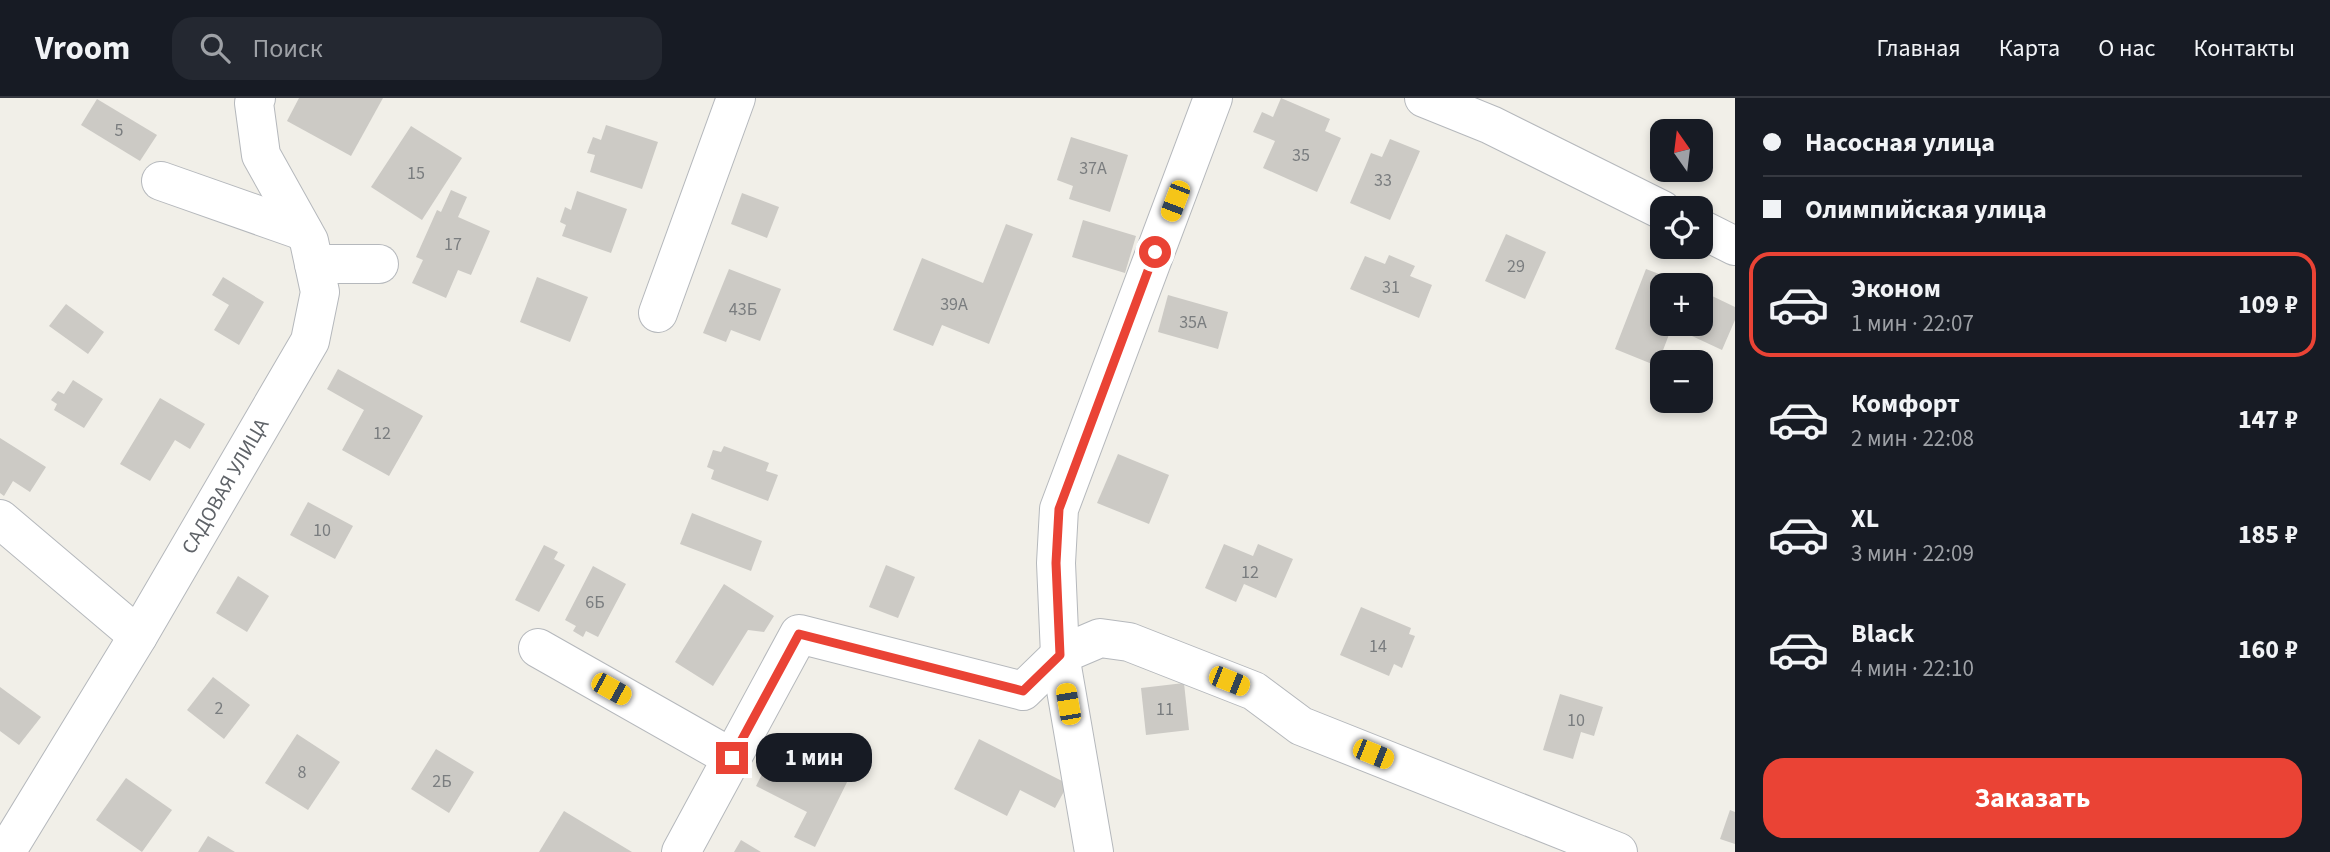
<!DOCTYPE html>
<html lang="ru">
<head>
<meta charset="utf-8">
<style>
	body { margin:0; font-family:"Source Sans 3",sans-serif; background:#242831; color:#f1f3f6; height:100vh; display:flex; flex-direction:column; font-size:26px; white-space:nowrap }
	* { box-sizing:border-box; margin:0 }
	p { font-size:23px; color:#9ea1a6 }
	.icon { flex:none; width:38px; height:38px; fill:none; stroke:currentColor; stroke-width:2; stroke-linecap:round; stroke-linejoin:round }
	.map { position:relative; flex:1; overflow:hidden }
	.sheet { display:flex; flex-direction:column; background:#171b24; width:595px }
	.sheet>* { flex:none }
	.top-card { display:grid; align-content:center; height:154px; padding:0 28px; background:#171b24 }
	.needle { width:46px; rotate:346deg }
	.fabs { position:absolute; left:1650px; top:21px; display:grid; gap:14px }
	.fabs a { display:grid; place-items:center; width:63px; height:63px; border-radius:14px; background:#171b24; box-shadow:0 4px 10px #0003; font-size:35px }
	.end { position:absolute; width:32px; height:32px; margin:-16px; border:9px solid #ea4335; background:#fff; box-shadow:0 0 0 4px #fff }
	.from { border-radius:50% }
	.bubble { position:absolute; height:49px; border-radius:21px; background:#171b24; box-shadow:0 4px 10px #0003; font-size:23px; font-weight:700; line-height:49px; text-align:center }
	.car { position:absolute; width:21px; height:42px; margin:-21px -10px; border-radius:9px; box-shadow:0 0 5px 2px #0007; background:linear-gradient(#f5c518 24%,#345 0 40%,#f5c518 0 76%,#345 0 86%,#f5c518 0) }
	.top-card b { display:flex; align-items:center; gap:24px; height:66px; font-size:26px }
	.top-card b+b { border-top:2px solid #363941 }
	.top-card i { width:18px; height:18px; background:#f1f3f6 }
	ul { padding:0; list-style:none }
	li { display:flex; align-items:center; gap:21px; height:105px; margin:0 14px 10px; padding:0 14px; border:4px solid transparent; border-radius:21px }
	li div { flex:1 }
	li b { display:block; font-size:26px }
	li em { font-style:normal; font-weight:700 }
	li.selected { border-color:#ea4335 }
	li>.icon { width:63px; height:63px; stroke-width:1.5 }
	.button { display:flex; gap:14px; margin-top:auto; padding:14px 28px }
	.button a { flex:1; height:80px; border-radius:21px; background:#ea4335; color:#fff; font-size:28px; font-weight:700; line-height:80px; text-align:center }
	header { display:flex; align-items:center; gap:42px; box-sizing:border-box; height:98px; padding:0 35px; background:#171b24; border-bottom:2px solid #363941 }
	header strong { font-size:33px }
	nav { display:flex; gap:38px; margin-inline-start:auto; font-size:24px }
	.search { width:490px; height:63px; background:#242831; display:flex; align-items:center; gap:18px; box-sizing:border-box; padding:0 24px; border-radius:21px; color:#9ea1a6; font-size:26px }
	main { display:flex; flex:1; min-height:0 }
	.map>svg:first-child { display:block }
	.building { fill:#cccac5 }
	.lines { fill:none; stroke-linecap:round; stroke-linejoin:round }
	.minor-casing { stroke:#b5b8bc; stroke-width:40 }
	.minor { stroke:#fff; stroke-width:38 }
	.route { stroke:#ea4335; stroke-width:9 }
	.labels { text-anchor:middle; stroke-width:5; stroke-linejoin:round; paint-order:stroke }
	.number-label { font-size:18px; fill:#7a7d7f }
	.street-label { font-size:21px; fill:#5f6368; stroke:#fff }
</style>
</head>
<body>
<header>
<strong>Vroom</strong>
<div class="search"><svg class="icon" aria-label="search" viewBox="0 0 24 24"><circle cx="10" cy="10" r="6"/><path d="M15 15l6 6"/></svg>Поиск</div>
<nav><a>Главная</a><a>Карта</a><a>О нас</a><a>Контакты</a></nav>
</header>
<main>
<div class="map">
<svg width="1735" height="754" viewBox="0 0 1735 754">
	<rect width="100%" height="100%" fill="#f1efe8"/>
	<!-- building -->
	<g class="building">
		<path d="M299 0H383L351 58 287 23Z"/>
		<path d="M1281 0 1330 21 1325 33 1341 40 1317 94 1263 70 1275 43 1253 34 1262 14 1273 19Z"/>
		<path d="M97 1 157 37 140 63 81 27Z"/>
		<path d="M606 27 658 44 642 91 590 74 595 57 587 55 593 39 601 42Z"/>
		<path d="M411 28 462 60 422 122 371 89Z"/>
		<path d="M1071 39 1128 57 1110 114 1069 101 1073 88 1057 82Z"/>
		<path d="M1390 41 1420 53 1390 122 1350 105 1371 55 1382 59Z"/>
		<path d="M451 92 467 99 458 119 490 133 471 177 458 172 446 200 412 185 423 162 416 159 437 112 441 114Z"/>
		<path d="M577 93 627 111 611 155 562 138 566 127 560 124 565 109 571 112Z"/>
		<path d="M742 95 779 109 767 140 731 126Z"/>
		<path d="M1083 122 1136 138 1125 175 1072 159Z"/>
		<path d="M1006 126 1033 136 989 246 942 227 933 248 893 232 922 160 983 185Z"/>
		<path d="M1506 136 1546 154 1525 201 1485 183Z"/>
		<path d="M1389 157 1415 168 1410 178 1432 187 1419 220 1350 191 1365 158 1385 166Z"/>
		<path d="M729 171 781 191 760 243 731 232 726 244 703 235Z"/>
		<path d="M1646 171 1688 187H1662V226H1673L1657 268 1615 251Z"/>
		<path d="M223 179 264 204 239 247 214 232 229 207 212 197Z"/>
		<path d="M537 179 588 199 570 244 520 224Z"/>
		<path d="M1168 197 1228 214 1218 251 1158 234Z"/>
		<path d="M1710 197 1735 209V222L1722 252 1692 238 1697 226H1701V217Z"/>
		<path d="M66 206 104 234 88 256 49 228Z"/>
		<path d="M338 271 423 318 389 378 342 352 364 312 327 291Z"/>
		<path d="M73 282 103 301 84 330 54 312 57 306 51 302 58 293 64 296Z"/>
		<path d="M160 300 205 326 190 351 175 342 150 383 120 366Z"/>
		<path d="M0 340 46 369 30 394 13 383 4 398 0 395Z"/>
		<path d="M724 348 769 365 766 373 778 377 768 403 711 381 714 372 707 369 713 352 721 354Z"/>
		<path d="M1118 356 1169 377 1149 426 1097 405Z"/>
		<path d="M308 404 353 428 335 461 290 437Z"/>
		<path d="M692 415 762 443 751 473 680 446Z"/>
		<path d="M1224 446 1253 458 1258 446 1293 461 1276 500 1244 486 1236 504 1205 490Z"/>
		<path d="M544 447 558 454 554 461 565 467 539 514 515 502Z"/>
		<path d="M886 467 915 479 898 520 869 509Z"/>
		<path d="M593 468 626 486 598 539 586 533 583 539 573 533 576 528 565 522Z"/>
		<path d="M238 478 269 498 247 534 216 515Z"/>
		<path d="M724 486 774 518 764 534 748 532 713 588 675 564Z"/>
		<path d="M1361 509 1411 530 1409 536 1415 538 1402 570 1394 566 1389 578 1340 557Z"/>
		<path d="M213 579 250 607 224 641 187 612Z"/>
		<path d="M1184 585 1189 632 1146 637 1141 590Z"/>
		<path d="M0 589 41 619 19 647 0 633Z"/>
		<path d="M1560 596 1603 609 1594 638 1581 634 1573 661 1543 652Z"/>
		<path d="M297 636 340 664 308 712 265 685Z"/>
		<path d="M780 641 851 676 815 749 794 739 807 714 756 688Z"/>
		<path d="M979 641 1068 686 1055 710 1020 692 1007 718 954 691Z"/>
		<path d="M436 651 474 674 449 715 411 691Z"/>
		<path d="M126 680 172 712 142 754 96 722Z"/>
		<path d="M1730 712 1735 714V746L1720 741Z"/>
		<path d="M564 713 632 754H539Z"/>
		<path d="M208 738 235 754H198Z"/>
		<path d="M741 742 761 754H734Z"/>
	</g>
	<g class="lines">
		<!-- minor casing -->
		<g class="minor-casing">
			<g id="minor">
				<path d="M1424 0 1491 27 1662 112"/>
				<path d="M161 83 303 133"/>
				<path d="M1701 131 1735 148"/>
				<path d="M314 166H379"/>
				<path d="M658 215 736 0"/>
				<path d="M0 421 138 538"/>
				<path d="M538 550 732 660"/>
				<path d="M6 754 138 538 310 243 320 194 309 143 261 57 254 5 256 0"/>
				<path d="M681 754 799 536 1023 593 1060 557 1100 540 1129 544 1254 593 1301 628 1618 754"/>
				<path d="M1094 754 1060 557 1056 465 1059 411 1213 0"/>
			</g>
		</g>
		<!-- minor -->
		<use href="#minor" class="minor"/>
	</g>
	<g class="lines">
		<!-- route -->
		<path class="route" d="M732 660 799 536 1023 593 1060 557 1056 465 1059 411 1155 154"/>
	</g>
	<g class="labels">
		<!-- number labels -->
		<g class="number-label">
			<text x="119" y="38">5</text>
			<text x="1301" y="63">35</text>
			<text x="1093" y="76">37А</text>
			<text x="416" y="81">15</text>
			<text x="1383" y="88">33</text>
			<text x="453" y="152">17</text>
			<text x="1516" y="174">29</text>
			<text x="1391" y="195">31</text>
			<text x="954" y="212">39А</text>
			<text x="743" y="217">43Б</text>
			<text x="1193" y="230">35А</text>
			<text x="382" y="341">12</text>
			<text x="322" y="438">10</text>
			<text x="1250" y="480">12</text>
			<text x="595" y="510">6Б</text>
			<text x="1378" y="554">14</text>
			<text x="219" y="616">2</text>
			<text x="1165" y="617">11</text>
			<text x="1576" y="628">10</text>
			<text x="302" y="680">8</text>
			<text x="442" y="689">2Б</text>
		</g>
		<!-- street labels -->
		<g class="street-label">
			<text transform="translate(225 388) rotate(-60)" y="7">САДОВАЯ УЛИЦА</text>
		</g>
	</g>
</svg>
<div class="fabs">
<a><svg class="needle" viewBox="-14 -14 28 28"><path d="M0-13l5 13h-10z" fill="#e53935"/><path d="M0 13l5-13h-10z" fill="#9ea1a6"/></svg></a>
<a><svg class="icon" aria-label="locate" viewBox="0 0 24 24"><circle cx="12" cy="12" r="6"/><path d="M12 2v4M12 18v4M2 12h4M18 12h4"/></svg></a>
<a>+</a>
<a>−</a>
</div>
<i class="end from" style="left:1155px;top:154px"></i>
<i class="end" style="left:732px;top:660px"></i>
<div class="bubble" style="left:756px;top:635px;width:116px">1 мин</div>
<i class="car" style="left:1175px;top:103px;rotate:201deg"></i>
<i class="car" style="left:1229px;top:583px;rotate:112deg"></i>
<i class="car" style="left:611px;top:591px;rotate:119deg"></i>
<i class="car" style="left:1068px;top:606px;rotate:350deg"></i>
<i class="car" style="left:1373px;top:656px;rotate:112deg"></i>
</div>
<section class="sheet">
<div class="top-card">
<b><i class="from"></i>Насосная улица</b>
<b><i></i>Олимпийская улица</b>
</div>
<ul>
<li class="selected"><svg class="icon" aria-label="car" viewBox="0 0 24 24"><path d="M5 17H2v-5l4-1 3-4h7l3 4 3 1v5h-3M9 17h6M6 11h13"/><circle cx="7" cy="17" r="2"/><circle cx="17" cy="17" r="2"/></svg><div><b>Эконом</b><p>1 мин · 22:07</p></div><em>109 ₽</em></li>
<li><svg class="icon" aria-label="car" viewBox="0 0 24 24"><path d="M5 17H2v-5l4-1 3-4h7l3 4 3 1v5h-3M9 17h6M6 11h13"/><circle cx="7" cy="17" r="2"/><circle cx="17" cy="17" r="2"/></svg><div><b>Комфорт</b><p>2 мин · 22:08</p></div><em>147 ₽</em></li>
<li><svg class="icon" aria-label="car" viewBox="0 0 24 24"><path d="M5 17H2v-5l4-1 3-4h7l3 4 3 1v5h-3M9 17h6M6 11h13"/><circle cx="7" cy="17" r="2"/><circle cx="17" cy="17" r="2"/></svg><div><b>XL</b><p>3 мин · 22:09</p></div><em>185 ₽</em></li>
<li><svg class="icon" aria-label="car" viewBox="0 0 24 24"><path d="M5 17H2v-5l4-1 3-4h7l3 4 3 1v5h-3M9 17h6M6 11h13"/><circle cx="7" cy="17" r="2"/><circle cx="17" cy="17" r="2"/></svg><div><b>Black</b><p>4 мин · 22:10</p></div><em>160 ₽</em></li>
</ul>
<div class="button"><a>Заказать</a></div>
</section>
</main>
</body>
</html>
